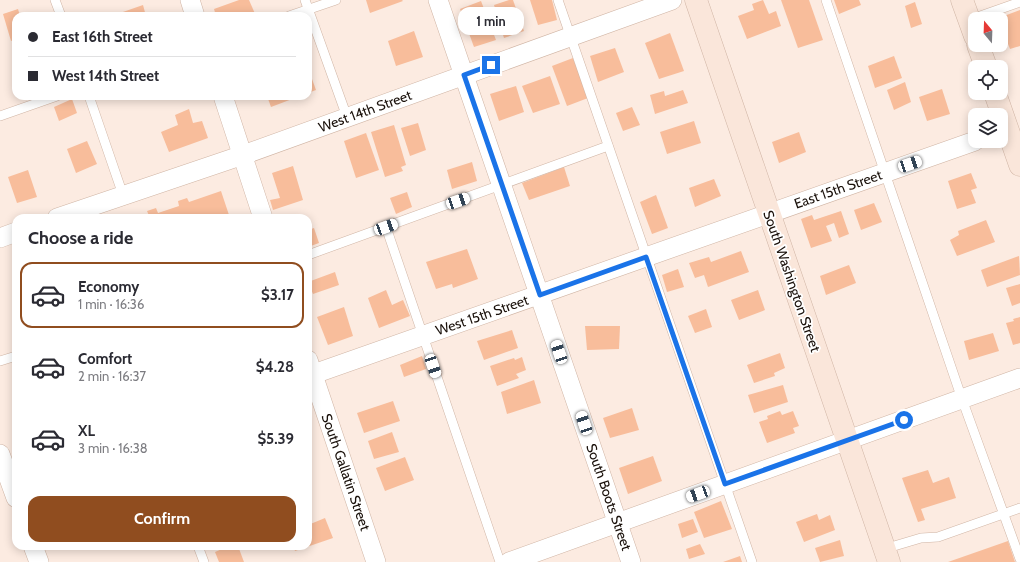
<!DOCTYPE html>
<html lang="en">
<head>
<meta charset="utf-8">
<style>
	body { margin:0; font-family:Cabin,sans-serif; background:#f2f2f3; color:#2b2b33; height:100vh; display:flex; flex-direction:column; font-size:15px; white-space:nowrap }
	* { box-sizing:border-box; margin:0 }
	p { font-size:13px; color:#7c7c81 }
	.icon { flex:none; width:22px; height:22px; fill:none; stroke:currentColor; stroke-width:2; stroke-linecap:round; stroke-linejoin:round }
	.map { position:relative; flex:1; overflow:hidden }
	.panel { position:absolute; left:12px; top:214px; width:300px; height:336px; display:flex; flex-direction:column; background:#fff; border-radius:12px; box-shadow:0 2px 10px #0003 }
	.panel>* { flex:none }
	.banner { position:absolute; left:12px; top:12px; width:300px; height:88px; border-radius:12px; box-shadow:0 2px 10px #0003; display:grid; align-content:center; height:88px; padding:0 16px; background:#fff }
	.needle { width:26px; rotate:341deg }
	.tools { position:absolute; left:968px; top:12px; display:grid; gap:8px }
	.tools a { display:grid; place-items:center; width:40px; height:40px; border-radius:8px; background:#fff; box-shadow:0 2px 10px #0003; font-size:20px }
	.end { position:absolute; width:18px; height:18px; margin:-9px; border:5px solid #1a73e8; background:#fff; box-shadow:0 0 0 2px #fff }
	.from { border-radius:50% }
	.bubble { position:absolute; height:28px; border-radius:12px; background:#fff; box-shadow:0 2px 10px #0003; font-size:13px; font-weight:700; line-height:28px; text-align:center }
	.car { position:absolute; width:12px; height:24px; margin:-12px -6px; border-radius:5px; box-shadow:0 0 3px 1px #0007; background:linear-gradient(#fff 24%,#345 0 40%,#fff 0 76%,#345 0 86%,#fff 0) }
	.banner b { display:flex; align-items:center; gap:14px; height:38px; font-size:15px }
	.banner b+b { border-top:1px solid #e1e1e2 }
	.banner i { width:10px; height:10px; background:#2b2b33 }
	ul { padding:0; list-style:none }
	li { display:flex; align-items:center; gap:12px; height:66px; margin:0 8px 6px; padding:0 8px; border:2px solid transparent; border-radius:12px }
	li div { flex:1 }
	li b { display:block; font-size:15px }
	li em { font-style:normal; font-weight:700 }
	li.on { border-color:#904d1f }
	li>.icon { width:36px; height:36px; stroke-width:1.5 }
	h2 { padding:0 16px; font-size:18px; line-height:48px }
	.cta { display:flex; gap:8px; margin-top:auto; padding:8px 16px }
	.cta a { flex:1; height:46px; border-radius:12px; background:#904d1f; color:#fff; font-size:16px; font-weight:700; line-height:46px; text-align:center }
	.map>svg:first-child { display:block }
	.building { fill:#f8bd9b }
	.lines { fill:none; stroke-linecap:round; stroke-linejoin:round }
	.lane-casing { stroke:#d0b5a5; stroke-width:10 }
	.street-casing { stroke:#d0b5a5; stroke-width:20 }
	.secondary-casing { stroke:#d0b5a5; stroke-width:23 }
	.lane { stroke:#fff; stroke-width:9 }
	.street { stroke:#fff; stroke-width:19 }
	.secondary { stroke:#fae6da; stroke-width:22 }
	.route { stroke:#1a73e8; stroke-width:5 }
	.labels { text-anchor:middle; stroke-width:3.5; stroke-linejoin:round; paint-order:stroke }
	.street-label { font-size:14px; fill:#19100a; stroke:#fff }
</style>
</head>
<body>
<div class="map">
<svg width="1020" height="562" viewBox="0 0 1020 562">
	<rect width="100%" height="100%" fill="#fcebe1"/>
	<!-- building -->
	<g class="building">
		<path d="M239 0H249L256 16H216L214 9Z"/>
		<path d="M366 0H402L403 1 370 13Z"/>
		<path d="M509 0H513L524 31 504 38 494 5Z"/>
		<path d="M530 0H552L557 20 538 25Z"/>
		<path d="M763 0 769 14 776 11 781 26 747 39 738 16 754 10 752 4Z"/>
		<path d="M781 0H809L823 40 798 48Z"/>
		<path d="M834 0H859L861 5 839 14Z"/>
		<path d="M481 1 496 40 474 47 460 9Z"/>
		<path d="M915 2 922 24 911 28 905 6Z"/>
		<path d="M143 5 146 16H121L120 13Z"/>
		<path d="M18 9 20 16H16V39L11 41 3 14Z"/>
		<path d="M1020 10V46L1010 49 1001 26V19H996Z"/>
		<path d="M414 31 423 57 396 66 388 41Z"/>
		<path d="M670 33 684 71 659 79 645 43Z"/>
		<path d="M615 48 624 72 598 82 590 56Z"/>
		<path d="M894 56 902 78 875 88 868 66Z"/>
		<path d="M573 58 588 98 567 106 552 66Z"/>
		<path d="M308 68 316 90 308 93Z"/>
		<path d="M550 76 560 104 533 113 522 86Z"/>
		<path d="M905 82 911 102 894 110 887 90Z"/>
		<path d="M516 86 524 112 499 121 490 94Z"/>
		<path d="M942 89 950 114 927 121 919 97Z"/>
		<path d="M683 90 688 103 655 114 650 95 664 91 665 96Z"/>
		<path d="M267 96H300L271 107Z"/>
		<path d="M72 99 77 113 59 121 54 107Z"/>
		<path d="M632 107 640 125 623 131 616 113Z"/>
		<path d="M189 109 193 123 202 121 208 138 169 152 161 132 178 125 175 115Z"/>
		<path d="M694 121 701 143 667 154 660 132Z"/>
		<path d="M418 123 426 150 410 156 401 128Z"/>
		<path d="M394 125 406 165 401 167 403 171 385 177 371 132Z"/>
		<path d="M799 132 806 152 779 163 772 142Z"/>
		<path d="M366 133 379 170 356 178 344 141Z"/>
		<path d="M87 141 97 164 76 173 67 149Z"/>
		<path d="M472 162 477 181 452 189 447 170Z"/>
		<path d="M293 166 303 200 273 210 270 200 280 198 272 173Z"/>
		<path d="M564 167 570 186 529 200 522 183Z"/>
		<path d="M28 170 37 197 17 203 8 177Z"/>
		<path d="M971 173 977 188 971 190 976 203 957 209 948 181Z"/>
		<path d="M714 179 721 196 695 207 689 188Z"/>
		<path d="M221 191 230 218H150L147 211 156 208 158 213 179 206 178 201 187 198 189 202Z"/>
		<path d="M407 192 412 207 396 214 390 198Z"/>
		<path d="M656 195 668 228 652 234 640 202Z"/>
		<path d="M874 203 882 222 861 230 854 210Z"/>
		<path d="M841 211 849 234 839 238 834 223 826 226 832 241 811 248 801 219 812 215 814 220Z"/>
		<path d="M986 220 995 242 957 256 950 240 959 235 958 231Z"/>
		<path d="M314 228 319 243 308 247V230Z"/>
		<path d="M467 249 478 279 453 288 452 284 436 289 426 262Z"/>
		<path d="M741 251 749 272 708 287 704 275 695 278 689 263 709 257 711 262Z"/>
		<path d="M1019 256 1020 275 987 287 981 270Z"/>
		<path d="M849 265 856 283 826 295 820 276Z"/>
		<path d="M678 269 684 287 667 292 662 275Z"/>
		<path d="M335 272 339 285 313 294 308 282Z"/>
		<path d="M1020 284V303L1012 306 1006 288Z"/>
		<path d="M386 290 392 305 403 300 410 316 379 328 368 298Z"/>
		<path d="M758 290 765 310 739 320 731 300Z"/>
		<path d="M344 307 353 336 328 345 317 317Z"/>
		<path d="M706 309 712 327 695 333 688 316Z"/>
		<path d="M1020 317V343L1013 345 1006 323 1014 321 1013 319Z"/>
		<path d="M585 326H620L619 349 587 350Z"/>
		<path d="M512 330 518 348 484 360 477 341Z"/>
		<path d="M993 333 999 351 969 360 964 341Z"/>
		<path d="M780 353 785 368 774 373 775 376 754 383 747 365Z"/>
		<path d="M422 356 426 369 404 377 400 365Z"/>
		<path d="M522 357 526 370 516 374 519 378 497 386 490 366 514 358 515 360Z"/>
		<path d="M534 380 541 403 507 414 501 392Z"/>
		<path d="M783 385 788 402 754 413 748 395Z"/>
		<path d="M393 401 400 421 364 433 357 413Z"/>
		<path d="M632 408 639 430 610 438 603 418Z"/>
		<path d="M780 411 782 415 793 411 799 426 793 428 795 433 767 443 759 422 768 419 767 416Z"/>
		<path d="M392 432 399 452 374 459 368 441Z"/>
		<path d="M653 456 662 481 628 494 619 468Z"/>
		<path d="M405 457 414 480 385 491 376 468Z"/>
		<path d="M928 470 933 483 949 477 956 498 921 509 925 520 918 522 902 478Z"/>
		<path d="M721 501 732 529 704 538 694 512Z"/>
		<path d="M817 514 819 520 830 515 835 530 804 542 796 522Z"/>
		<path d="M325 518 333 538 295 551 293 546H308V525Z"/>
		<path d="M693 519 698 532 682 538 678 524Z"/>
		<path d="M840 540 844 556 820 562 815 548Z"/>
		<path d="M1008 541 1015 562H948Z"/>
		<path d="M700 544 705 554 689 559 686 549Z"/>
		<path d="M229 546H238L244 562H219L215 552Z"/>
		<path d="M740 556 742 562H723Z"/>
	</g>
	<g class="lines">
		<!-- lane casing -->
		<g class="lane-casing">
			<g id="lane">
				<path d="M55 0 61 16"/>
				<path d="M305 0 347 117"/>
				<path d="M558 0 752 562"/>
				<path d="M826 0 962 399 1020 559"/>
				<path d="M289 16 336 0"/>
				<path d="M969 20 1020 2"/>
				<path d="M89 96 123 195"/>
				<path d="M0 116 57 96"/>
				<path d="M386 227 500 562"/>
				<path d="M308 255 608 146"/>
				<path d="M0 361 16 356"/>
				<path d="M198 546 204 562"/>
				<path d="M884 549 921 538 938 537 1020 508"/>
			</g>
		</g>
		<!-- street casing -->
		<g class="street-casing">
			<g id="street">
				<path d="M190 0 195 16"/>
				<path d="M438 0 631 562"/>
				<path d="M223 96 263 218"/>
				<path d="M57 218 243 155 672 0"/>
				<path d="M0 238 16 232"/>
				<path d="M308 360 376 562"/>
				<path d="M308 376 975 141"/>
				<path d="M0 454 16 498"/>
				<path d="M33 546 39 562"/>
				<path d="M509 562 1020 378"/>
			</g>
		</g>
		<!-- secondary casing -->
		<g class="secondary-casing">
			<g id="secondary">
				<path d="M696 0 889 562"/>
				<path d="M962 0 975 36"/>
				<path d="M978 45 986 67"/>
				<path d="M995 93 1020 165"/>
			</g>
		</g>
		<!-- lane -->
		<use href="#lane" class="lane"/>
		<!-- street -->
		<use href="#street" class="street"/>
		<!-- secondary -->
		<use href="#secondary" class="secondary"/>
	</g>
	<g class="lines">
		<!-- route -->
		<path class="route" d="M491 65 464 75 540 295 646 257 725 484 904 420"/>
	</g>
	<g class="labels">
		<!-- street labels -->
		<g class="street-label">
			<text transform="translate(365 111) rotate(-20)" y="5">West 14th Street</text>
			<text transform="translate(838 189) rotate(-19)" y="5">East 15th Street</text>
			<text transform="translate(792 281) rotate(71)" y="5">South Washington Street</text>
			<text transform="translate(482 315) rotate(-19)" y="5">West 15th Street</text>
			<text transform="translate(346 472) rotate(71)" y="5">South Gallatin Street</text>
			<text transform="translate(609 497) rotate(71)" y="5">South Boots Street</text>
		</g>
	</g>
</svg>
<div class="tools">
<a><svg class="needle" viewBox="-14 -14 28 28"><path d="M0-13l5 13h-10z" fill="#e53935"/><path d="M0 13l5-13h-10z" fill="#7c7c81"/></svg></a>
<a><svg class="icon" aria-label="locate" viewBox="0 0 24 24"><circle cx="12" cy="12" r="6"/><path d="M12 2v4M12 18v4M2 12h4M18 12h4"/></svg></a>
<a><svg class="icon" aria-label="layers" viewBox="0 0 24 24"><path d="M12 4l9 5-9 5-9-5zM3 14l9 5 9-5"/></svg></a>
</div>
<i class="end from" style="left:904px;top:420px"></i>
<i class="end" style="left:491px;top:65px"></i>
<div class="bubble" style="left:458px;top:7px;width:66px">1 min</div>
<i class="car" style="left:910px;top:164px;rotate:71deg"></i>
<i class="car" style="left:458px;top:201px;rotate:71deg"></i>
<i class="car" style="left:386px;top:227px;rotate:70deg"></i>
<i class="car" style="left:559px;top:352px;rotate:341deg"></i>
<i class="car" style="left:433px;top:366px;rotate:161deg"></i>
<i class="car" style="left:584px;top:423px;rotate:341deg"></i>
<i class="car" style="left:698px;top:494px;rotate:250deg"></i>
<div class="banner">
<b><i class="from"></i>East 16th Street</b>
<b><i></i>West 14th Street</b>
</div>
<section class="panel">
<h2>Choose a ride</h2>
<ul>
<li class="on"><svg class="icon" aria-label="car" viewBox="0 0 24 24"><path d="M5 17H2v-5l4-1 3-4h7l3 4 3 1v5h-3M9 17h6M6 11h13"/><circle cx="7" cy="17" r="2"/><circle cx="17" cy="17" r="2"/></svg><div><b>Economy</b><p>1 min · 16:36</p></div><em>$3.17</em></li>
<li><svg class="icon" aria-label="car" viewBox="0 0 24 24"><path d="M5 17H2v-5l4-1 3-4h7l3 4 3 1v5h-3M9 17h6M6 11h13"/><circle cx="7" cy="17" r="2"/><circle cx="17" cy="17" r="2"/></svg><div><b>Comfort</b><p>2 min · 16:37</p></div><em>$4.28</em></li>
<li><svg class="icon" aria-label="car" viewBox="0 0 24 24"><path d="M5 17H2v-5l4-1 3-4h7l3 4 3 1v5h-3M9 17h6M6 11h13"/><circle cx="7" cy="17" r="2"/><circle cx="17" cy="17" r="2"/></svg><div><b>XL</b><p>3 min · 16:38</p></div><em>$5.39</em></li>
</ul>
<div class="cta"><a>Confirm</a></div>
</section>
</div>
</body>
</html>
